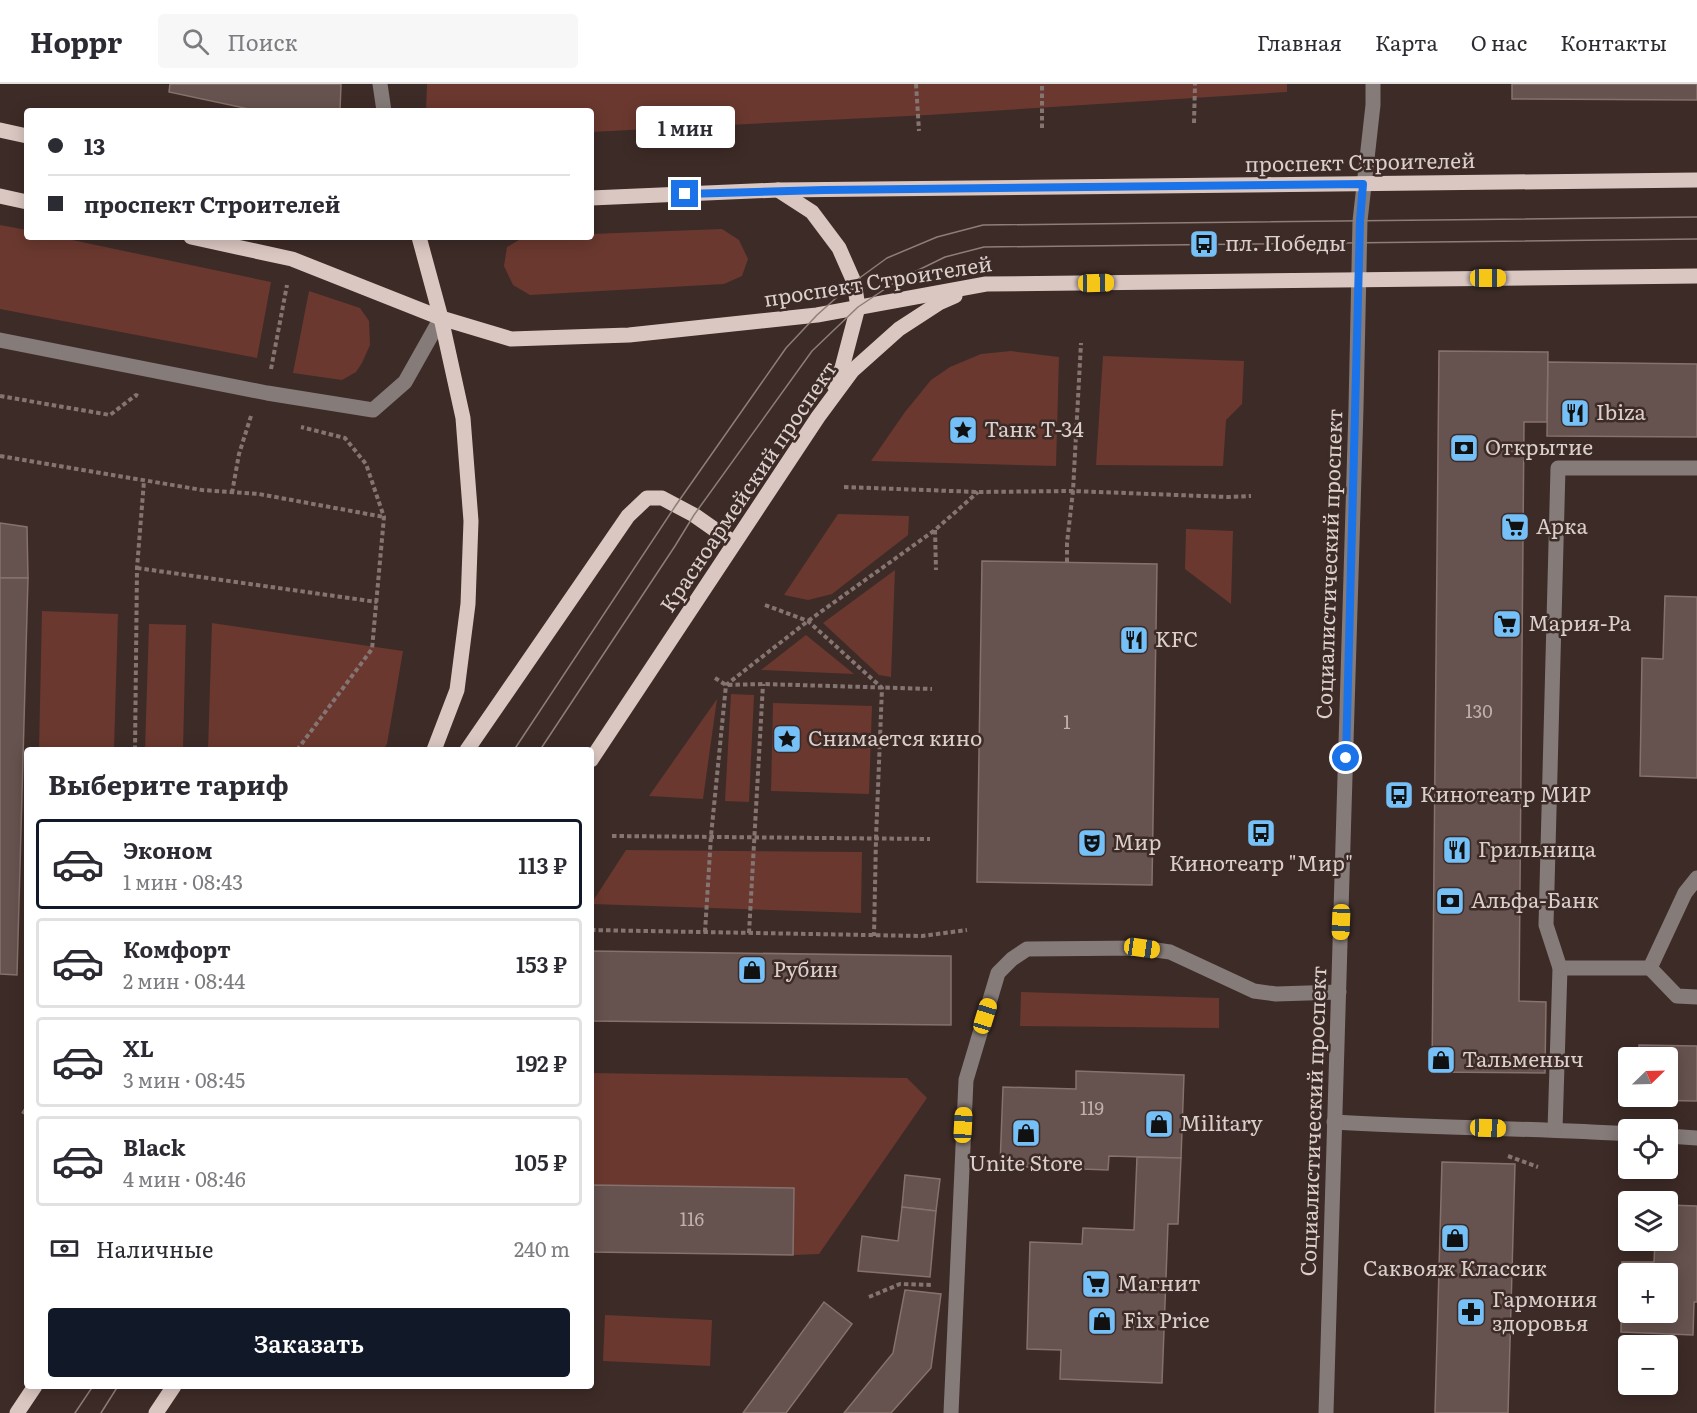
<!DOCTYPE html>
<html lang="ru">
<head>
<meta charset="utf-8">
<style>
	body { margin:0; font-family:Literata,serif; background:#f7f7f7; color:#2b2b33; height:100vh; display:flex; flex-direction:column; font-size:22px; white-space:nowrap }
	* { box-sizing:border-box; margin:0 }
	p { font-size:20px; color:#7c7c81 }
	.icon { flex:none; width:33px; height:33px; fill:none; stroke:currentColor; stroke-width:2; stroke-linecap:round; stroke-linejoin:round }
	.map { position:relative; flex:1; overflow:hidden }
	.side { position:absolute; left:24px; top:663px; width:570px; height:642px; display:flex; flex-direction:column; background:#fff; border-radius:6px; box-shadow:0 3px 15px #0003 }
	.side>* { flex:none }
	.banner { position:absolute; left:24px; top:24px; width:570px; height:132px; border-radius:6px; box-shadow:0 3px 15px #0003; display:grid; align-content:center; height:132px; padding:0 24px; background:#fff }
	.needle { width:39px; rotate:67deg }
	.buttons { position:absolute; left:1618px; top:963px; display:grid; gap:12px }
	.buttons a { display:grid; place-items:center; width:60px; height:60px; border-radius:6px; background:#fff; box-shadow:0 3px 15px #0003; font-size:30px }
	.end { position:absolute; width:27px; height:27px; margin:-14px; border:8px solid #1a73e8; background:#fff; box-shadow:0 0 0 3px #fff }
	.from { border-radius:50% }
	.bubble { position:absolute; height:42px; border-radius:6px; background:#fff; box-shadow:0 3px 15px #0003; font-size:20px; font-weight:600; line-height:42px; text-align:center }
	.car { position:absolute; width:18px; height:36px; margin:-18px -9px; border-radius:8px; box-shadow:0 0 4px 2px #0007; background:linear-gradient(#f5c518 24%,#345 0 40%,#f5c518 0 76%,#345 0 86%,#f5c518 0) }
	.banner b { display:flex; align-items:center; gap:21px; height:57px; font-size:22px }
	.banner b+b { border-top:2px solid #e1e1e2 }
	.banner i { width:15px; height:15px; background:#2b2b33 }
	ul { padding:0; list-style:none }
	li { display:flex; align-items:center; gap:18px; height:90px; margin:0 12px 9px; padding:0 12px; border:3px solid #e1e1e2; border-radius:6px }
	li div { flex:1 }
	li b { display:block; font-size:22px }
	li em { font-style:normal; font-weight:600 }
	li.selected { border-color:#111827 }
	li>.icon { width:54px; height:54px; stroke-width:1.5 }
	h2 { padding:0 24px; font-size:27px; line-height:72px }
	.pay { display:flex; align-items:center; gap:15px; height:66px; padding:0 24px; font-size:22px }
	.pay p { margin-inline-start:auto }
	.cta { display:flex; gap:12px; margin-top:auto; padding:12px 24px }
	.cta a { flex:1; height:69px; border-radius:6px; background:#111827; color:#fff; font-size:24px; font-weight:600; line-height:69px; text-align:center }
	header { display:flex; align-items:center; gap:36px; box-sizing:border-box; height:84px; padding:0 30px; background:#fff; border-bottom:2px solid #e1e1e2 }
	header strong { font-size:28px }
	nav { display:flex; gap:33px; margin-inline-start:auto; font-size:21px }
	.search { width:420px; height:54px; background:#f7f7f7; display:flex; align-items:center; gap:15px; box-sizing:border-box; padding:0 21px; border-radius:6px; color:#7c7c81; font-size:22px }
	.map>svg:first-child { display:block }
	.green { fill:#6a382f }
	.building { fill:#66524e; stroke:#86716c; stroke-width:1.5; fill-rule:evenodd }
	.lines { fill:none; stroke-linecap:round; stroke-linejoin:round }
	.path { stroke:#857572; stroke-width:4; stroke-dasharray:4.5 3; stroke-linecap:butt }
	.minor { stroke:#857b79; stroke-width:15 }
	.major { stroke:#dbc7c2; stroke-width:15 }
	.tram { stroke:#8d7e7a; stroke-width:1.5 }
	.route { stroke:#1a73e8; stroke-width:8 }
	.labels { text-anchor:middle; stroke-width:5; stroke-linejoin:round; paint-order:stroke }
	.number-label { font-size:18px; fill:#beb0ac }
	.street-label { font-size:21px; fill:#dbcfcc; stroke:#3d2b27 }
	.poi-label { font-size:21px; fill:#dbcfcc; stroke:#3d2b27; text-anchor:start }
</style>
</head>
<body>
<header>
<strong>Hoppr</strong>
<div class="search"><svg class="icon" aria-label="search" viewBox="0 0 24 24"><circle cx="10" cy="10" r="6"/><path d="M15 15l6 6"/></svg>Поиск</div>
<nav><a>Главная</a><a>Карта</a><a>О нас</a><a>Контакты</a></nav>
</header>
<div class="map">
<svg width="1697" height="1329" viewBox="0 0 1697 1329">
	<rect width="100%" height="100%" fill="#3d2b27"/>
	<!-- green -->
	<g class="green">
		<path d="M427 0H1287V8L928 31 591 48V27H426Z"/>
		<path d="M0 141 27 146V153H58L271 198 257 274 0 225Z"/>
		<path d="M722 145 739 156 748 175 742 192 724 200 530 211 513 201 504 182 507 163 524 153H591V150Z"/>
		<path d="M309 207 360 224 369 237 370 261 362 279 356 288 342 296 293 289Z"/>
		<path d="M1011 267 1059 273 1056 382 871 377 905 328 931 296 950 283 981 270Z"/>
		<path d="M1103 272 1244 277 1242 320 1226 336 1223 382 1096 381Z"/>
		<path d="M838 430 909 432 908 451 832 510 808 516 784 511Z"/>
		<path d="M1186 445 1233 447 1231 520 1185 485Z"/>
		<path d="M895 486 891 593 879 591 823 539Z"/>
		<path d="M42 527 118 530 114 666H39Z"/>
		<path d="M212 539 403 567 387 660 383 666H208Z"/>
		<path d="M149 540 186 541 183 666H145Z"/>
		<path d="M806 551 854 590 761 586Z"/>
		<path d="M731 610 754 611 749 718 725 717Z"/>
		<path d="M717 615 703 715 649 712Z"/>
		<path d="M773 619 872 622 869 710 771 707Z"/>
		<path d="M626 766 862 768 861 829 591 820Z"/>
		<path d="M1021 908 1219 914V944L1020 942Z"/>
		<path d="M591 989 907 994 927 1014 819 1170 793 1171 794 1104 591 1101Z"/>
		<path d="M605 1231 712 1236 710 1282 603 1277Z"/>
	</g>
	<!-- building -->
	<g class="building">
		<path d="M170 0H341L340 27H258L169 8Z"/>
		<path d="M1512 0H1697V16L1512 15Z"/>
		<path d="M1439 267 1548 268 1547 338H1524L1519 917 1546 918 1545 989 1432 988Z"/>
		<path d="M1548 278 1697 280V353L1547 352Z"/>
		<path d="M0 439 27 443 28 494H0Z"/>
		<path d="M982 477 1157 480 1152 801 977 798Z"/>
		<path d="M0 494H28L17 891 0 890Z"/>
		<path d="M1665 512 1697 513V694L1640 692 1642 574 1663 575Z"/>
		<path d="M591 867 951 872V941L591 937Z"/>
		<path d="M1639 961 1697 962V1017L1638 1016V1012H1668V974H1639Z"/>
		<path d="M1076 987 1184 991 1181 1074 1109 1072 1108 1086 1000 1082 1003 1003 1076 1005Z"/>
		<path d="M1137 1073 1181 1074 1178 1140H1168L1162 1299 1060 1295 1061 1266 1027 1265 1030 1158 1082 1160 1083 1144 1134 1146Z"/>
		<path d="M1442 1078 1515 1080 1508 1329H1435Z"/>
		<path d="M905 1091 940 1095 936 1127 902 1123Z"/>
		<path d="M591 1101 794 1104 793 1171 591 1168Z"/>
		<path d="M1668 1121 1697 1122V1218H1694L1693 1251 1621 1248 1622 1178H1654L1655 1156H1668ZM1629 1190H1668V1228H1629Z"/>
		<path d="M902 1123 936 1127 930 1193 858 1187 862 1152 898 1157Z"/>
		<path d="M905 1206 941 1210 931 1284 891 1329H844L893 1269Z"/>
		<path d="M824 1218 852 1240 786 1329H743Z"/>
	</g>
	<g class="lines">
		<!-- path -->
		<g class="path">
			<path d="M916 0 919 47"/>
			<path d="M1194 39 1195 0"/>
			<path d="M1042 44V0"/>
			<path d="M271 285 287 201"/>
			<path d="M0 312 110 331 136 311 138 312"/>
			<path d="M0 372 202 406 259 410 384 433"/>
			<path d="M844 403 978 408 1073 407 1228 413 1251 412"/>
			<path d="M232 409 239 370 251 332"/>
			<path d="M935 446 936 486"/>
			<path d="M1067 478V459L1073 407 1081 259"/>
			<path d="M137 484 377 518"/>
			<path d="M765 521 808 537 882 604 876 754 874 852"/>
			<path d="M715 594 726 601 763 600 932 605"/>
			<path d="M135 666 137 484 144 397"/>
			<path d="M297 666 372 565 384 433 366 380 345 354 301 343"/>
			<path d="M612 752 930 755"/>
			<path d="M591 846 922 852 967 846"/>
			<path d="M705 848 711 752 726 601 808 537 935 446 978 408"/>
			<path d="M749 849 763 600"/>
			<path d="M23 1030 27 1023"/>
			<path d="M1508 1072 1538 1083"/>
			<path d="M869 1213 900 1200 931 1201"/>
		</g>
		<!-- minor -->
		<g class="minor">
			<path d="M380 0 384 27"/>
			<path d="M0 256 267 309 373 326 405 298 441 234"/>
			<path d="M1560 884H1650L1685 809 1697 794"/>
			<path d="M1650 884 1677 912 1697 913"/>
			<path d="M1334 1038C1433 1044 1531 1044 1629 1050"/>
			<path d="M1555 1046 1560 884 1546 841 1558 384H1697"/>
			<path d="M1668 1052 1697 1054"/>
			<path d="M951 1329 966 996 998 889 1012 875 1027 865 1142 864 1170 868 1254 907 1276 910 1339 908"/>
			<path d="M1326 1329 1356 324 1360 137 1373 21V0"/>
		</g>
		<!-- major -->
		<g class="major">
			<path d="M0 46 27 52"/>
			<path d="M778 106 812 128 839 164 854 198 858 223 842 284 834 301"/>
			<path d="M0 112 27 118"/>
			<path d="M591 114 778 106 1697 96"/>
			<path d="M191 153 292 175 441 234 511 255 629 251 817 231 986 200 1697 192"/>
			<path d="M419 153 441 234 463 334 471 437 468 520 457 606 434 666"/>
			<path d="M467 666 628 432 647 414H662L694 431 734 459"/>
			<path d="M591 676 818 333 852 287 899 245 939 219 955 212"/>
			<path d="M17 1329 35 1302"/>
			<path d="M156 1329 174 1302"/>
		</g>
		<!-- tram -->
		<g class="tram">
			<path d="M514 666 676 421 786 264 817 231 854 198 887 174 937 153 983 141 1697 133"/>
			<path d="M540 666 675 462 694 431 812 267 858 223 900 195 945 173 984 163 1697 155"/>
			<path d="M75 1329 93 1302"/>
			<path d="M101 1329 118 1302"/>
		</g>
	</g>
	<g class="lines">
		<!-- route -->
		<path class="route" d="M685 110 824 106 1363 100 1360 137 1346 674"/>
	</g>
	<!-- icons -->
	<defs>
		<g id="bus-square" transform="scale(1.5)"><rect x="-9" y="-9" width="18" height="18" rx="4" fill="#75c0f6" stroke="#3d2b27"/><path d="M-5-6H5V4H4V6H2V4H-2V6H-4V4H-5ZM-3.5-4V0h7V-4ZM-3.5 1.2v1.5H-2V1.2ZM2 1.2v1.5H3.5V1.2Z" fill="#111"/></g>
		<g id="restaurant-square" transform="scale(1.5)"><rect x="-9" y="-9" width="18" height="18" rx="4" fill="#75c0f6" stroke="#3d2b27"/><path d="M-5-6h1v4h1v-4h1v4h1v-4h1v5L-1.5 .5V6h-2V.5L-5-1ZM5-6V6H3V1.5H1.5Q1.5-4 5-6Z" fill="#111"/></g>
		<g id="sight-square" transform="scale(1.5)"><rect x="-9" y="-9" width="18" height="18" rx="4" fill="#75c0f6" stroke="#3d2b27"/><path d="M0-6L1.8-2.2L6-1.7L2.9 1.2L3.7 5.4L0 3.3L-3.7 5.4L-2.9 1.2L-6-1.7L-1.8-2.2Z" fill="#111"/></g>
		<g id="bank-square" transform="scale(1.5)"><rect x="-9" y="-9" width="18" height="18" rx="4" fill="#75c0f6" stroke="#3d2b27"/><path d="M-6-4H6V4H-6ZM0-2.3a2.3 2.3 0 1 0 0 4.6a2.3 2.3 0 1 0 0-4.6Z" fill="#111"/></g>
		<g id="supermarket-square" transform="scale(1.5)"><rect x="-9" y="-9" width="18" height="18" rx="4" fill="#75c0f6" stroke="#3d2b27"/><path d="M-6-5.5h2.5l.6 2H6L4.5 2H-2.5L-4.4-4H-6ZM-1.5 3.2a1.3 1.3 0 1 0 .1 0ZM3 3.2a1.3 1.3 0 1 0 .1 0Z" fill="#111"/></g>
		<g id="theatre-square" transform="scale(1.5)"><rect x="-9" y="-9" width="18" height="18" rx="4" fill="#75c0f6" stroke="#3d2b27"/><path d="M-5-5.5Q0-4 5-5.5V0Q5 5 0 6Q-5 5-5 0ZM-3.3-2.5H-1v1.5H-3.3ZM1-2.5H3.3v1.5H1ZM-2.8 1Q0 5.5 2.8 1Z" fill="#111"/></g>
		<g id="shop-square" transform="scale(1.5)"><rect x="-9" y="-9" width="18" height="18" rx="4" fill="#75c0f6" stroke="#3d2b27"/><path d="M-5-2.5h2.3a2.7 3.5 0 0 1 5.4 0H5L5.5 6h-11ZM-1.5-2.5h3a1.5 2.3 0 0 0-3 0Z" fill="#111"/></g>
		<g id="pharmacy-square" transform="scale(1.5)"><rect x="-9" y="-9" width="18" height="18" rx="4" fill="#75c0f6" stroke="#3d2b27"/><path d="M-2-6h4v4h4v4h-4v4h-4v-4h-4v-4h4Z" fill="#111"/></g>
	</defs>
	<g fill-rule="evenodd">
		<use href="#bus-square" x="1204" y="160"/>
		<use href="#restaurant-square" x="1575" y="329"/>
		<use href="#sight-square" x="963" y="346"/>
		<use href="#bank-square" x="1464" y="364"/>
		<use href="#supermarket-square" x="1515" y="443"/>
		<use href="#supermarket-square" x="1507" y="540"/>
		<use href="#restaurant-square" x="1134" y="556"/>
		<use href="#sight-square" x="787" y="655"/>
		<use href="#bus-square" x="1399" y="711"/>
		<use href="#bus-square" x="1261" y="749"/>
		<use href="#theatre-square" x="1092" y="759"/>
		<use href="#restaurant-square" x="1457" y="766"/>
		<use href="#bank-square" x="1450" y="817"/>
		<use href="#shop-square" x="752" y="886"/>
		<use href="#shop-square" x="1441" y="976"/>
		<use href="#shop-square" x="1159" y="1040"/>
		<use href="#shop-square" x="1026" y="1049"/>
		<use href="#shop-square" x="1455" y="1154"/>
		<use href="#supermarket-square" x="1096" y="1200"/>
		<use href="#pharmacy-square" x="1471" y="1228"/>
		<use href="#shop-square" x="1102" y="1237"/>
	</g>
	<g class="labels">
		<!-- number labels -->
		<g class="number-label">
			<text x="1479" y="634">130</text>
			<text x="1067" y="645">1</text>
			<text x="1092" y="1031">119</text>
			<text x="692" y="1142">116</text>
		</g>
		<!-- street labels -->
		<g class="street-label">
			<text transform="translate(1360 79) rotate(-1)" y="7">проспект Строителей</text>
			<text transform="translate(878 198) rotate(-9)" y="7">проспект Строителей</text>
			<text transform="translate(749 403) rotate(-56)" y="7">Красноармейский проспект</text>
			<text transform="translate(1330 480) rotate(-88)" y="7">Социалистический проспект</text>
			<text transform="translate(1314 1037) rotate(-88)" y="7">Социалистический проспект</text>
		</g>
		<!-- poi labels -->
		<g class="poi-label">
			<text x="1225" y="167">пл. Победы</text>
			<text x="1596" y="336">Ibiza</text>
			<text x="984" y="353">Танк Т-34</text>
			<text x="1485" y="371">Открытие</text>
			<text x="1536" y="450">Арка</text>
			<text x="1528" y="547">Мария-Ра</text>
			<text x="1155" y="563">KFC</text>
			<text x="808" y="662">Снимается кино</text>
			<text x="1420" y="718">Кинотеатр МИР</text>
			<text x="1113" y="766">Мир</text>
			<text x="1478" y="773">Грильница</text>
			<text x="1261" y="787" text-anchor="middle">Кинотеатр "Мир"</text>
			<text x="1471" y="824">Альфа-Банк</text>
			<text x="773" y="893">Рубин</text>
			<text x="1462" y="983">Тальменыч</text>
			<text x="1180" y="1047">Military</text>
			<text x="1026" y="1087" text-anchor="middle">Unite Store</text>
			<text x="1455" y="1192" text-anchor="middle">Саквояж Классик</text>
			<text x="1117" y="1207">Магнит</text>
			<text x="1492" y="1223">Гармония<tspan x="1492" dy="24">здоровья</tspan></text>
			<text x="1123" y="1244">Fix Price</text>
		</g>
	</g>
</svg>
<div class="buttons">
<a><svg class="needle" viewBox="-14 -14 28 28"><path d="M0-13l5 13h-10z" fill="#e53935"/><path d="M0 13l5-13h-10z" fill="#7c7c81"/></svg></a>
<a><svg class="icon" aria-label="locate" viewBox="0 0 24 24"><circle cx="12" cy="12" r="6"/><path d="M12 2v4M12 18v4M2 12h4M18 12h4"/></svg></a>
<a><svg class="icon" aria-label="layers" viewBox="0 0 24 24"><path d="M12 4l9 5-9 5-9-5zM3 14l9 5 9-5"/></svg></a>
<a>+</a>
<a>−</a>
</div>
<i class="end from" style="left:1346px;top:674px"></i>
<i class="end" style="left:685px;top:110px"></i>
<div class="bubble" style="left:636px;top:22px;width:99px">1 мин</div>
<i class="car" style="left:1488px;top:194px;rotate:90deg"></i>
<i class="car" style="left:1096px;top:199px;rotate:89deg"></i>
<i class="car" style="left:1341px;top:838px;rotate:182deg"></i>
<i class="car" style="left:1142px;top:864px;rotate:98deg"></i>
<i class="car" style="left:985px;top:932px;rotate:17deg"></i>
<i class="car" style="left:963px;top:1041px;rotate:3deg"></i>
<i class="car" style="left:1488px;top:1044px;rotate:92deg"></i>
<div class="banner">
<b><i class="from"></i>13</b>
<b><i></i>проспект Строителей</b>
</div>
<section class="side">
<h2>Выберите тариф</h2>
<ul>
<li class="selected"><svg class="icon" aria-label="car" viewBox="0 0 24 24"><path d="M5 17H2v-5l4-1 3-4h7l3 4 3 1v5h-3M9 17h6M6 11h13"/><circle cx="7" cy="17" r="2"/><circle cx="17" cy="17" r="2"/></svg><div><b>Эконом</b><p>1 мин · 08:43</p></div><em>113 ₽</em></li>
<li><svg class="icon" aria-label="car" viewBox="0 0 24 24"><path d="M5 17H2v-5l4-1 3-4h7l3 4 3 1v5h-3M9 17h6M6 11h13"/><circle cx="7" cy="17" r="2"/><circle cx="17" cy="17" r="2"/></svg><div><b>Комфорт</b><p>2 мин · 08:44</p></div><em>153 ₽</em></li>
<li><svg class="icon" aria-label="car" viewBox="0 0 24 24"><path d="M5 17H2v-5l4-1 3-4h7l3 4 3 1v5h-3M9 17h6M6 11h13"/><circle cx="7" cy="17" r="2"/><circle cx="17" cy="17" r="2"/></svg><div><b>XL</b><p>3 мин · 08:45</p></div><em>192 ₽</em></li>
<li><svg class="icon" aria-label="car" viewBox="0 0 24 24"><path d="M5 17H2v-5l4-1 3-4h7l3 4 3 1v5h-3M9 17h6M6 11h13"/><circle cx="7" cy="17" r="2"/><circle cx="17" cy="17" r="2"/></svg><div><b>Black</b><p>4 мин · 08:46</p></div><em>105 ₽</em></li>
</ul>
<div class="pay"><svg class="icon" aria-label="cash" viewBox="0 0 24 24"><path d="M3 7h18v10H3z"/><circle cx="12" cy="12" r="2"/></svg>Наличные<p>240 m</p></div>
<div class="cta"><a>Заказать</a></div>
</section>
</div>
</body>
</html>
